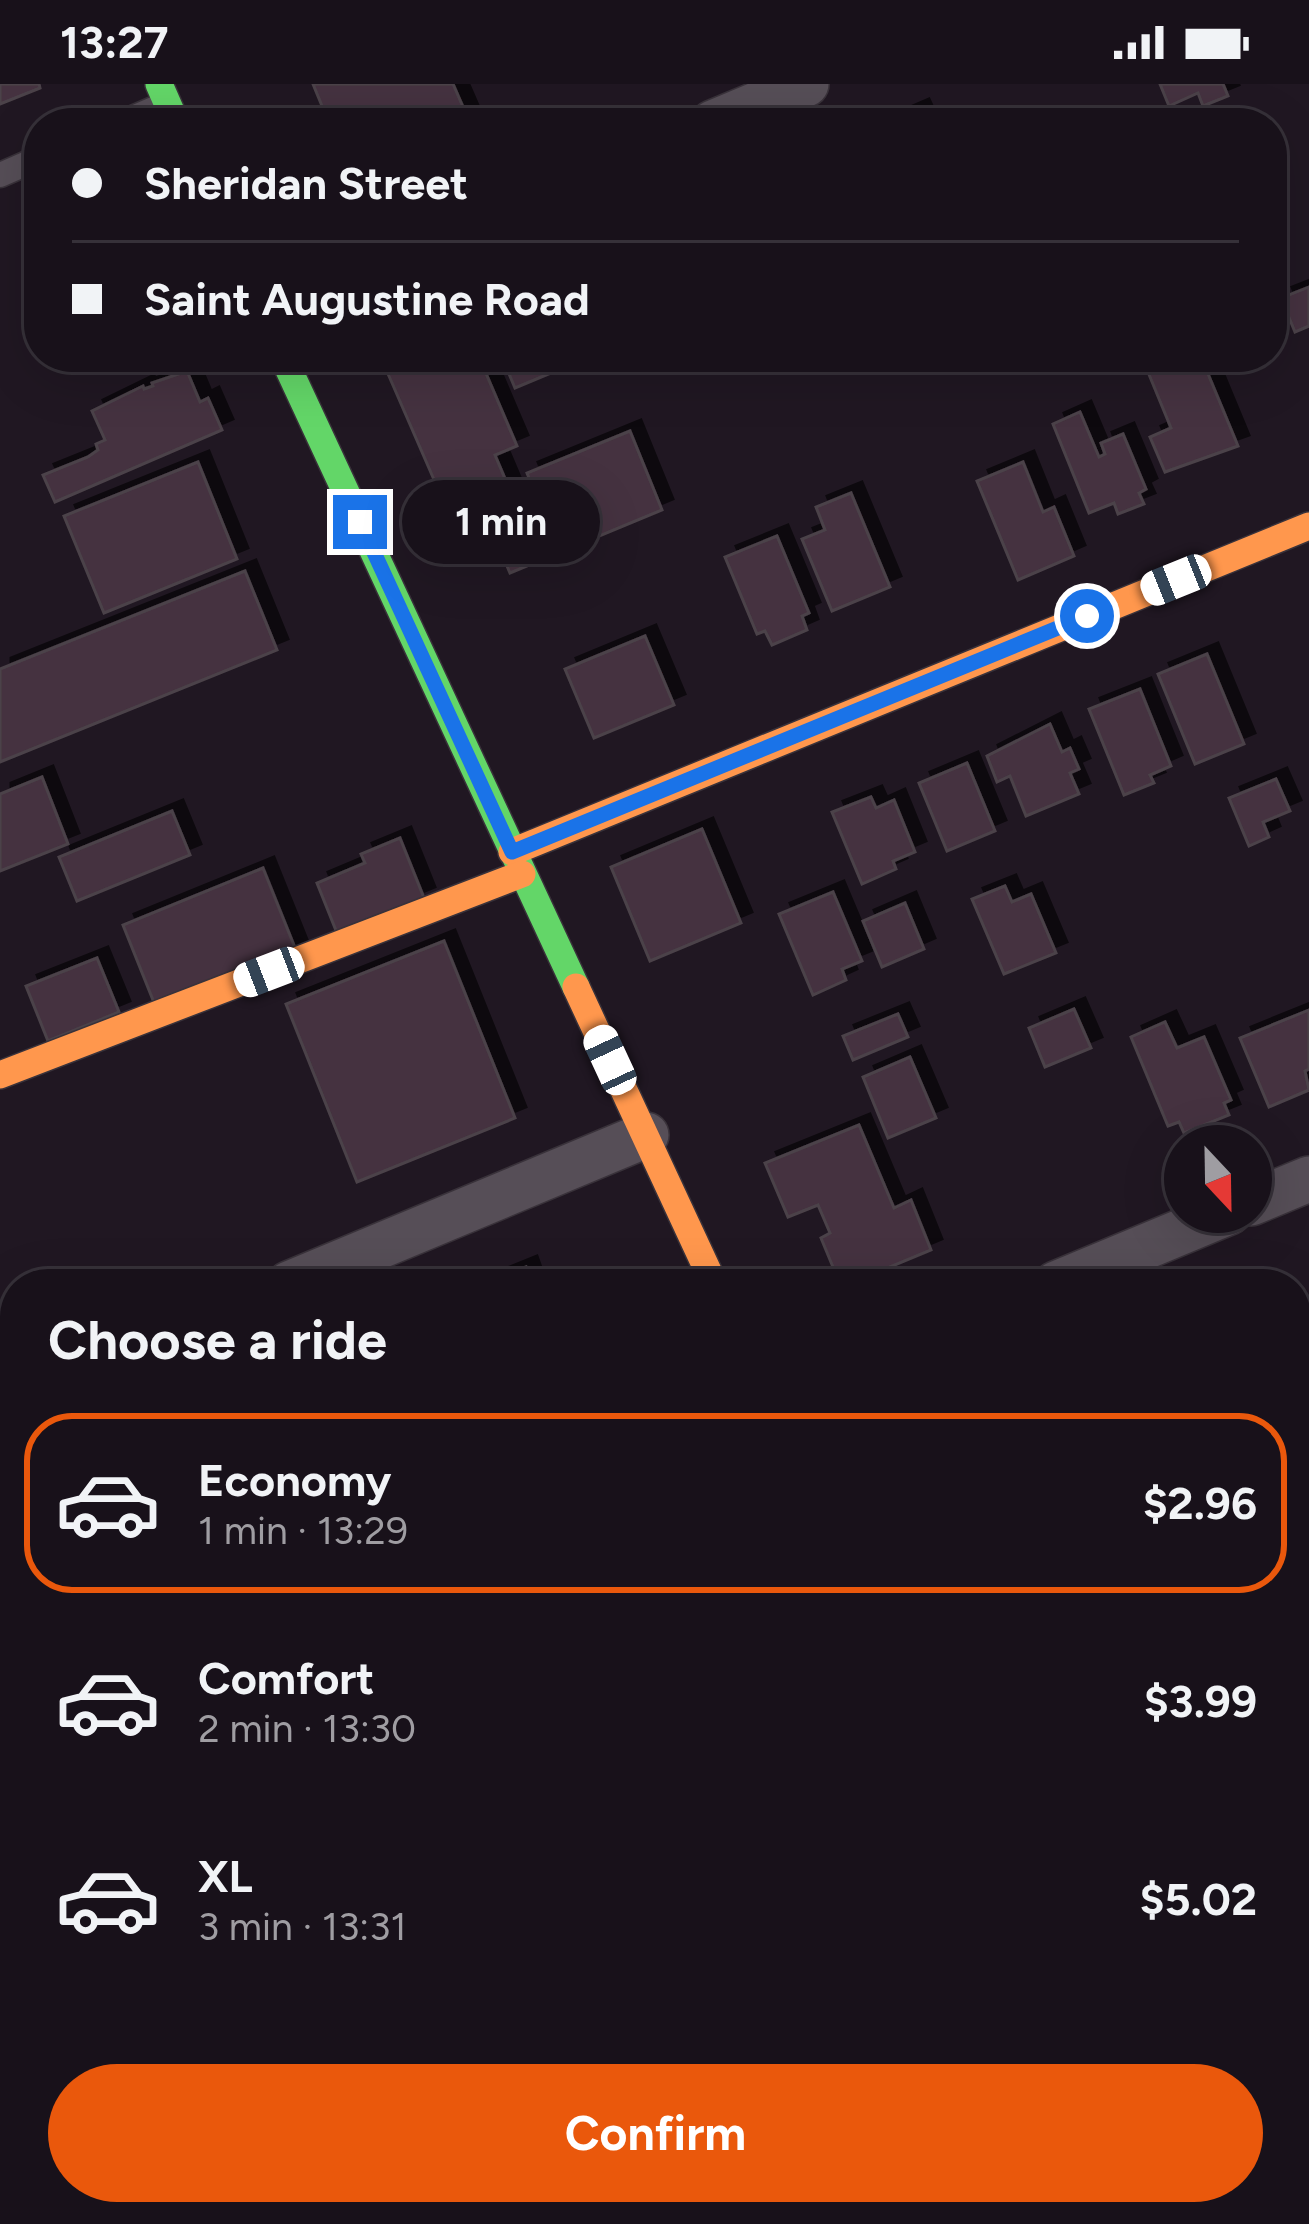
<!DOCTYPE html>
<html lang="en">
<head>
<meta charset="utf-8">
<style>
	body { margin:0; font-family:Figtree,sans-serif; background:#211a23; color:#f1f3f6; height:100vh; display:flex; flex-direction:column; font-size:45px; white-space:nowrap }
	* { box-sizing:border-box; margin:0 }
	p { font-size:39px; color:#9f9da2 }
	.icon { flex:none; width:66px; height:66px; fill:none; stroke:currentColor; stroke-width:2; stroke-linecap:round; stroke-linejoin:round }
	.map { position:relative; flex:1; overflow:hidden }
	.details { position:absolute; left:0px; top:1185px; width:1311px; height:957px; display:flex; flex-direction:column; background:#18111a; border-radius:48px 48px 0 0; box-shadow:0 12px 48px #0002,0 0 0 3px #363139 }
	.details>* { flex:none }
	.hud { position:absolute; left:24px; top:24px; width:1263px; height:264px; border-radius:48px; box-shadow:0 12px 48px #0002,0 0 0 3px #363139; display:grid; align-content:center; height:264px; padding:0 48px; background:#18111a }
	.needle { width:78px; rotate:158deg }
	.controls { position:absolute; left:1164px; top:1041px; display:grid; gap:24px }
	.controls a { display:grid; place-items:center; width:108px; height:108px; border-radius:50%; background:#18111a; box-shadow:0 12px 48px #0002,0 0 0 3px #363139; font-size:60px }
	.end { position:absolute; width:54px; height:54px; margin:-27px; border:15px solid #1a73e8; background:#fff; box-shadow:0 0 0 6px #fff }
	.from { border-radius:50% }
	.bubble { position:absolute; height:84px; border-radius:42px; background:#18111a; box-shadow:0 12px 48px #0002,0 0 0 3px #363139; font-size:39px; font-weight:700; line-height:84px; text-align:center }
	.car { position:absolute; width:36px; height:72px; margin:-36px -18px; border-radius:15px; box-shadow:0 0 9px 3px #0007; background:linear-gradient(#fff 24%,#345 0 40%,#fff 0 76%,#345 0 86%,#fff 0) }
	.hud b { display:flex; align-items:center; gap:42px; height:114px; font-size:45px }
	.hud b+b { border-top:3px solid #363139 }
	.hud i { width:30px; height:30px; background:#f1f3f6 }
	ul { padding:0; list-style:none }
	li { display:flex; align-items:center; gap:36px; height:180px; margin:0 24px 18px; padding:0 24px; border:6px solid transparent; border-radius:48px }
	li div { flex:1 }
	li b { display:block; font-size:45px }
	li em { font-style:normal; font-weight:700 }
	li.on { border-color:#ea580c }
	li>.icon { width:108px; height:108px; stroke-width:1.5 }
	h2 { padding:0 48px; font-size:54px; line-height:144px }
	.primary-button { display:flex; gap:24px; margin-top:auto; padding:24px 48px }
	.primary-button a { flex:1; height:138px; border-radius:72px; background:#ea580c; color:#fff; font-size:48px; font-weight:700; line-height:138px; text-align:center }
	.status { display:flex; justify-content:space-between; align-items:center; height:84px; padding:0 60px; background:#18111a; direction:ltr }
	.status svg { height:33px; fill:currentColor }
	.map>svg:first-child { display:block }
	.forest { fill:#712c31 }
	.building { fill:#44323f; stroke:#4b4249; stroke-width:3; filter:url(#shadow) }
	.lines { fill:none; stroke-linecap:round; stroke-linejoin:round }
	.lane-casing { stroke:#39323a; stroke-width:27 }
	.street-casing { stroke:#39323a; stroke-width:48 }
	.fast-casing { stroke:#39323a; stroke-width:30 }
	.slow-casing { stroke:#39323a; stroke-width:30 }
	.lane { stroke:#564e57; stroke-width:24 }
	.street { stroke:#564e57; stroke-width:45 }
	.fast { stroke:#63d668; stroke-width:27 }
	.slow { stroke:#ff974d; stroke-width:27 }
	.route { stroke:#1a73e8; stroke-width:15 }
</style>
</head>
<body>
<div class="status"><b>13:27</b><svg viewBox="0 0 49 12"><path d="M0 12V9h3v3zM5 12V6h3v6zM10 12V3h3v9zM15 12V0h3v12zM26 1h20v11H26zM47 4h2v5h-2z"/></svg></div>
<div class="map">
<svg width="1309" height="2140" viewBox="0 0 1309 2140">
	<defs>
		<filter id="shadow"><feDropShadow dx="11" dy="-11" stdDeviation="0" flood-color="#0009"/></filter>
	</defs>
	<rect width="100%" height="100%" fill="#201722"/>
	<!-- forest -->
	<path class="forest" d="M15 1756V1876L0 1882V1762Z"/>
	<!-- building -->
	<g class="building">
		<path d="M0 0H39L40 4 0 20Z"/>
		<path d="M313 0H453L470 39H329Z"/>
		<path d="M1160 0H1223L1228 12 1203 22 1198 9 1169 22Z"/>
		<path d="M918 26 924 39H888Z"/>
		<path d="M1309 203V242L1295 248 1281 214Z"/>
		<path d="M373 273H479L517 362 495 371 512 411 452 437 382 276 376 278Z"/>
		<path d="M502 273H586L587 274 515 304Z"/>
		<path d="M1164 273 1183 276 1201 273 1238 362 1165 388 1150 353 1171 344 1148 288 1152 286 1150 279Z"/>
		<path d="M187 287 200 318 208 314 222 346 55 418 43 391 88 373 98 366 96 360 105 356 92 327 143 302 144 305 153 302 152 299Z"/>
		<path d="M1080 328 1099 373 1105 370 1101 359 1123 350 1146 405 1139 409 1144 420 1118 430 1114 419 1089 429 1053 340Z"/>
		<path d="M630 347 662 426 510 489 496 456 546 435 527 389Z"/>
		<path d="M198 378 237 475 104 529 64 432Z"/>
		<path d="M1023 378 1043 428 1054 423 1074 472 1018 496 977 397Z"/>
		<path d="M851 409 890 503 832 527 802 455 825 446 816 423Z"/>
		<path d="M777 452 809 529 802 532 807 546 772 561 765 547 757 550 725 473Z"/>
		<path d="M245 487 277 566 0 678V585Z"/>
		<path d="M645 552 674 621 594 654 565 585Z"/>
		<path d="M1207 570 1244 660 1195 680 1158 590Z"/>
		<path d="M1140 605 1171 682 1150 691 1154 699 1124 711 1089 625Z"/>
		<path d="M1050 640 1062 668 1070 664 1079 685 1070 689 1079 710 1026 732 1010 692 997 698 987 672Z"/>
		<path d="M967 679 995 747 947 767 919 699Z"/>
		<path d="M42 693 68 760 0 787V710Z"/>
		<path d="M1276 695 1290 727 1263 738 1269 753 1249 762 1229 714Z"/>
		<path d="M871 713 876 724 894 716 915 768 893 777 896 785 862 800 832 728Z"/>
		<path d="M172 727 190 771 77 817 59 773Z"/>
		<path d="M702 745 741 839 650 877 611 783Z"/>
		<path d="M400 754 424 814 337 849 317 799 365 779 361 770Z"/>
		<path d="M263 784 297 869 157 926 123 841Z"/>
		<path d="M1005 802 1012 818 1031 810 1056 869 1004 890 972 815Z"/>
		<path d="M833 808 862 877 842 885 846 896 813 911 779 830Z"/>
		<path d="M905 819 924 865 882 883 863 837Z"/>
		<path d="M444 857 515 1034 357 1098 286 920Z"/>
		<path d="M97 874 119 928 48 957 26 902Z"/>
		<path d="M1074 925 1091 964 1045 983 1029 944Z"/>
		<path d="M1309 926V985L1305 987 1309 1006 1269 1023 1240 954Z"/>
		<path d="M898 930 908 953 853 976 843 952Z"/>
		<path d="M1165 938 1177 964 1204 953 1231 1016 1224 1019 1229 1031 1184 1049 1179 1038 1168 1042 1131 953Z"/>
		<path d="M910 973 936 1034 888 1054 863 993Z"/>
		<path d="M859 1041 894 1124 911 1116 931 1166 849 1200H840L821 1154 830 1149 818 1121 788 1133 765 1079Z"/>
		<path d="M526 1183 532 1200H484Z"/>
		<path d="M1309 1245V1293L1296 1298V1251Z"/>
		<path d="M1309 1789V1865L1296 1868V1792Z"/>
		<path d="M314 2127H380L385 2140H319Z"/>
		<path d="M456 2127H514L519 2140H455L460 2138Z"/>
		<path d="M549 2127H643L648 2140H554Z"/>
		<path d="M670 2127H713L680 2140H675Z"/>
	</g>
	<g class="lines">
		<!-- lane casing -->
		<g class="lane-casing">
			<g id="lane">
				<path d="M121 39 165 20"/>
				<path d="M0 91 39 74"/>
				<path d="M0 1658 15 1652"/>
			</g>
		</g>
		<!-- street casing -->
		<g class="street-casing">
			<g id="street">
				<path d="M713 39 806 0"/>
				<path d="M1251 1119 1309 1095"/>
				<path d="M289 1200 646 1051"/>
				<path d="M1056 1200 1229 1128"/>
				<path d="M0 1321 15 1315"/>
				<path d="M1296 1761 1309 1758"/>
				<path d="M0 1915 15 1908"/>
				<path d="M0 2024 15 2057"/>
				<path d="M1296 2076 1309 2073"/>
				<path d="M47 2127 53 2140"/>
				<path d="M907 2140 938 2127"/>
			</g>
		</g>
		<!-- fast casing -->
		<g class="fast-casing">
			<g id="fast">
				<path d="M159 0 176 39"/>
				<path d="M283 273 576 903"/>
				<path d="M1134 2127 1140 2140"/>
			</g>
		</g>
		<!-- slow casing -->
		<g class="slow-casing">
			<g id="slow">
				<path d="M512 768 1309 442"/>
				<path d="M576 903 714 1200"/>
				<path d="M0 991 522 790"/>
			</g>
		</g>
		<!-- lane -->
		<use href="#lane" class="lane"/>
		<!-- street -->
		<use href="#street" class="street"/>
		<!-- fast -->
		<use href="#fast" class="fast"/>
		<!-- slow -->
		<use href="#slow" class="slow"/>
	</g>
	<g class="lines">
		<!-- route -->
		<path class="route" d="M360 438 512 768 1087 532"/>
	</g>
</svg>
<div class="controls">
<a><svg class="needle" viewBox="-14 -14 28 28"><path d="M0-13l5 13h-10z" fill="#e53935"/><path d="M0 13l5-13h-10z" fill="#9f9da2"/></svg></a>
</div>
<i class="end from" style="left:1087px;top:532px"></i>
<i class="end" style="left:360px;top:438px"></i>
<div class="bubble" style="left:402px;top:396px;width:198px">1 min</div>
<i class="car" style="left:1176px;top:496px;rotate:248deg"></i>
<i class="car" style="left:269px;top:888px;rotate:249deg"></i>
<i class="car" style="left:610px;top:976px;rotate:335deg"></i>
<div class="hud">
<b><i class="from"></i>Sheridan Street</b>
<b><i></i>Saint Augustine Road</b>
</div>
<section class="details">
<h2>Choose a ride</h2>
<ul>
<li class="on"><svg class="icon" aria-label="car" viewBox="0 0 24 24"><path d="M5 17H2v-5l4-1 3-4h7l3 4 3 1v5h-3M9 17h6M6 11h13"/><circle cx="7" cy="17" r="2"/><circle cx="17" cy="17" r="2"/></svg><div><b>Economy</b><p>1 min · 13:29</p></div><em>$2.96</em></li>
<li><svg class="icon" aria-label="car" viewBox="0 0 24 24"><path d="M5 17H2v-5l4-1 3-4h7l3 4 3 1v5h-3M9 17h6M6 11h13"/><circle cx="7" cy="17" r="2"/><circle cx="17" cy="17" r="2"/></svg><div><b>Comfort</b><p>2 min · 13:30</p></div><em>$3.99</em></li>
<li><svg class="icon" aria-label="car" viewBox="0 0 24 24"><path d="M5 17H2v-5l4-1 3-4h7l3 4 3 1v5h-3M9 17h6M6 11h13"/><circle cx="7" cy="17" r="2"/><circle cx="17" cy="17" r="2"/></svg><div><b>XL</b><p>3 min · 13:31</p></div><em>$5.02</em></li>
</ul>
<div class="primary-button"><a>Confirm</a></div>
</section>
</div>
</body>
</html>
